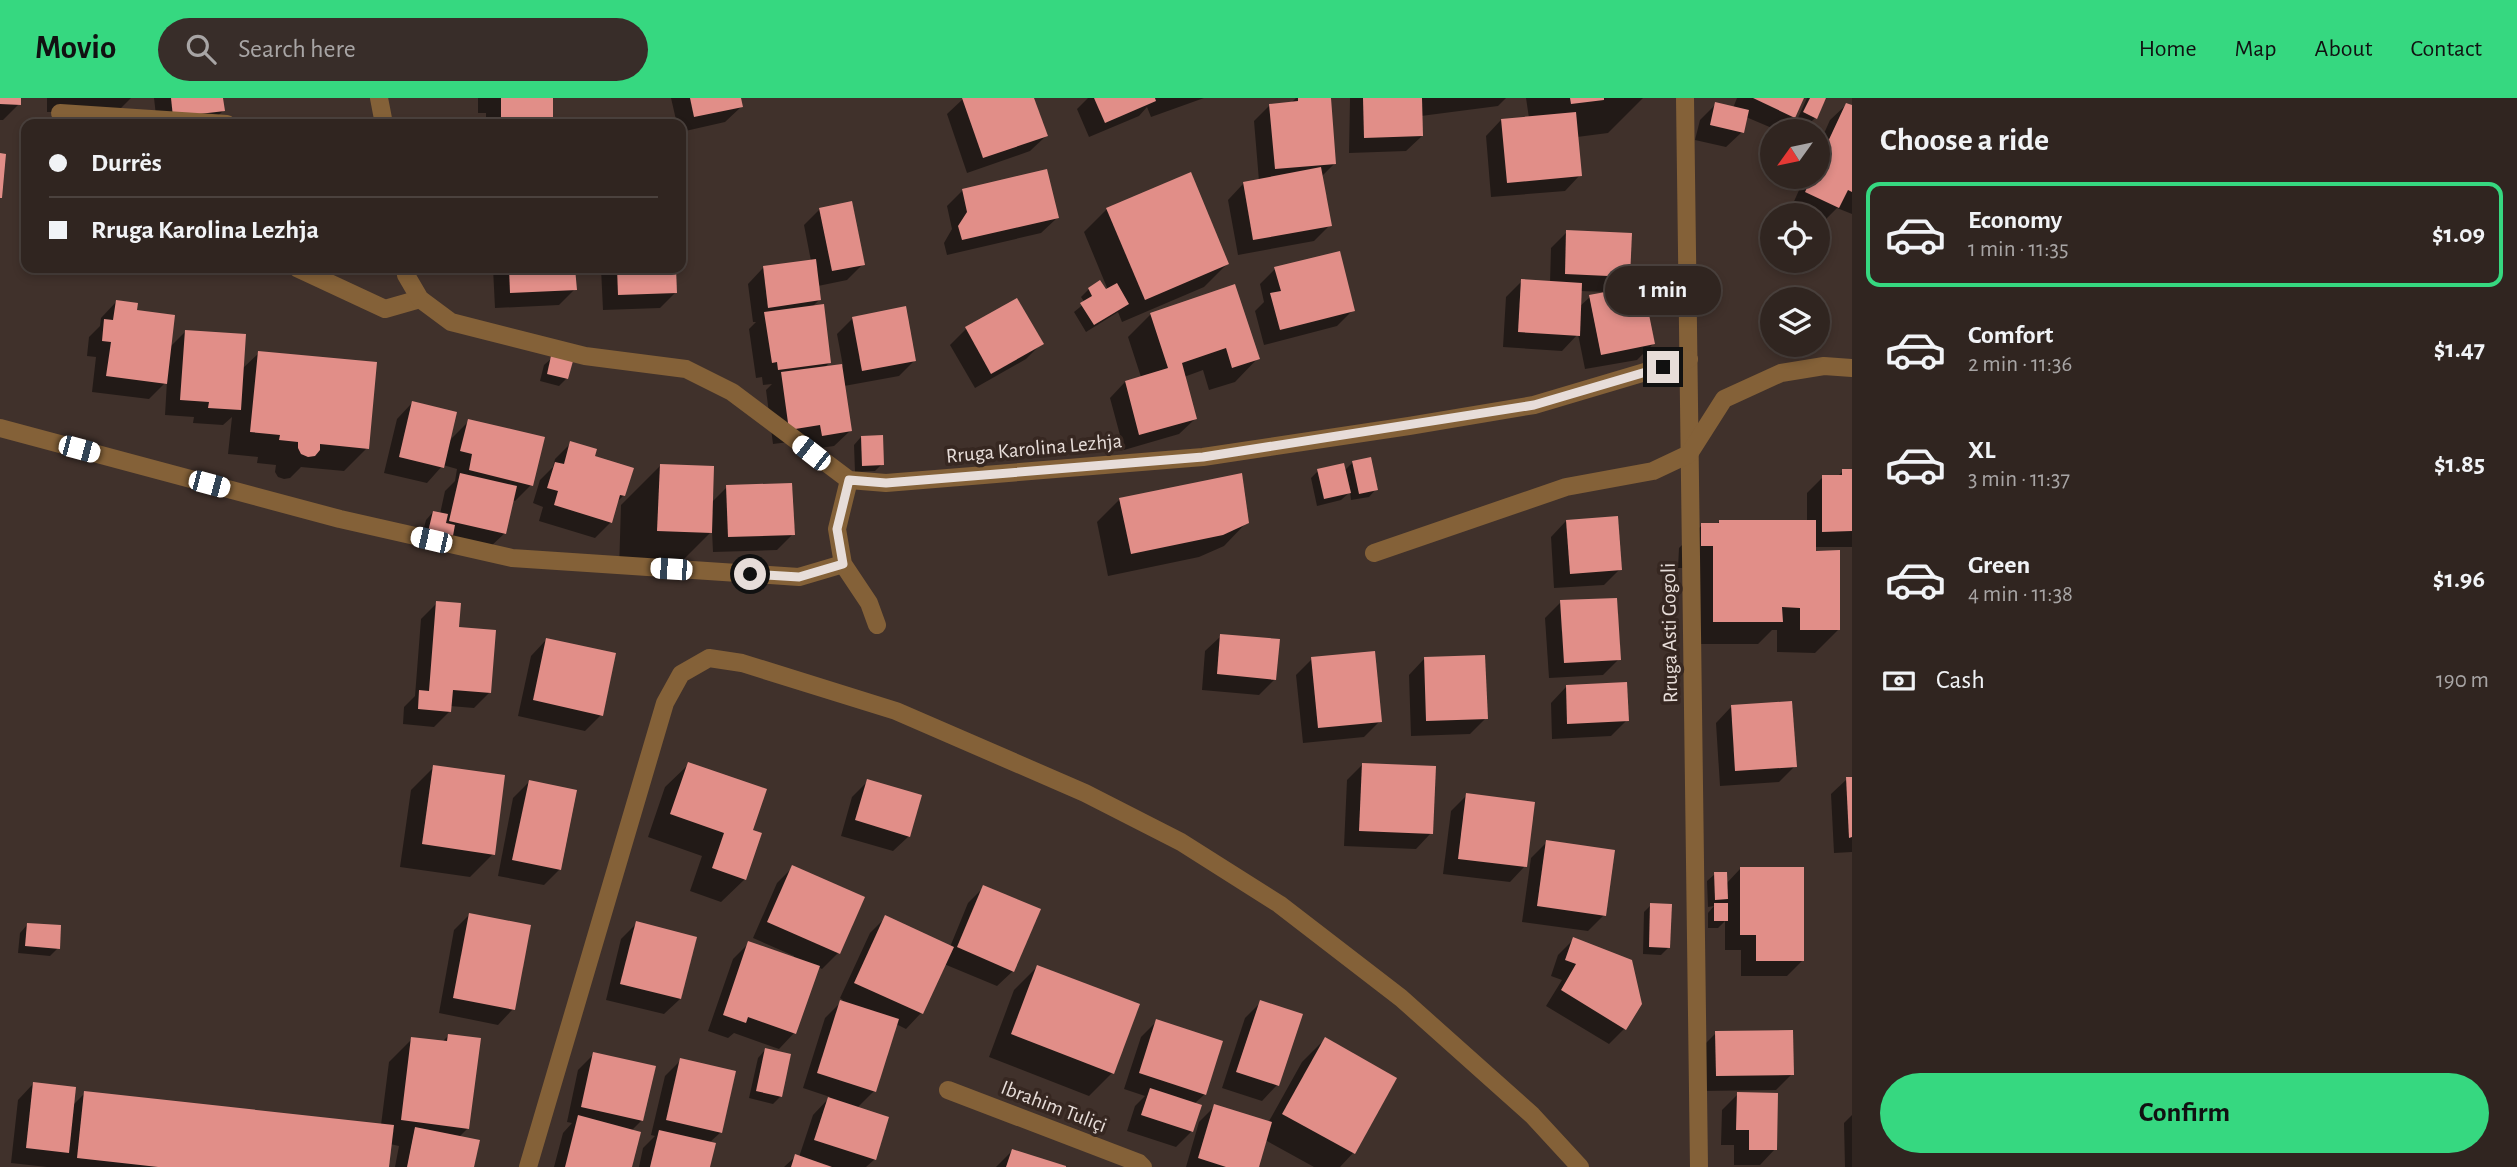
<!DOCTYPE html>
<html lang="en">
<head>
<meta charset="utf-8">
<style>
	body { margin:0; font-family:"Alegreya Sans",sans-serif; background:#382d29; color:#f1f3f6; height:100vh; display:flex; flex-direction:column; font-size:26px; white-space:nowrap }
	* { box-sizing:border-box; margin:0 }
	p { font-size:23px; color:#a8a5a5 }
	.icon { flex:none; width:38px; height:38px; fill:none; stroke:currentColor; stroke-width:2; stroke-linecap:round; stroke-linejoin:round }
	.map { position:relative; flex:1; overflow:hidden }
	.side { display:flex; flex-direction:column; background:#302520; width:665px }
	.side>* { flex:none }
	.top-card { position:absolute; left:21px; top:21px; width:665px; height:154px; border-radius:14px; box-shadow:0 4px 10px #0003,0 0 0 2px #4b423e; display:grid; align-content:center; height:154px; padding:0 28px; background:#302520 }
	.needle { width:46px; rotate:237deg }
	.tools { position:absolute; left:1760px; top:21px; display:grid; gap:14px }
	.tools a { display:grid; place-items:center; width:70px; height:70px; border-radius:50%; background:#302520; box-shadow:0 4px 10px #0003,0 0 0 2px #4b423e; font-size:35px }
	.end { position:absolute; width:32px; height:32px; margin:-16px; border:9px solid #e7ddd9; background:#111; box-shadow:0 0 0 4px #111 }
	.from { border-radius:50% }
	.bubble { position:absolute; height:49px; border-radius:24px; background:#302520; box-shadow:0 4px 10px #0003,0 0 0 2px #4b423e; font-size:23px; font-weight:700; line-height:49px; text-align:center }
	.car { position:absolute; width:21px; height:42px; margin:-21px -10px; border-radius:9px; box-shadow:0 0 5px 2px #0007; background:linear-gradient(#fff 24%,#345 0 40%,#fff 0 76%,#345 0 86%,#fff 0) }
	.top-card b { display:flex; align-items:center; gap:24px; height:66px; font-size:26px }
	.top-card b+b { border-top:2px solid #4b423e }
	.top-card i { width:18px; height:18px; background:#f1f3f6 }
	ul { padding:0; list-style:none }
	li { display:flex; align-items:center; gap:21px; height:105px; margin:0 14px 10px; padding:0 14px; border:4px solid transparent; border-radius:14px }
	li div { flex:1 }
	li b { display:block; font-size:26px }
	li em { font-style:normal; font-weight:700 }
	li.current { border-color:#36d880 }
	li>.icon { width:63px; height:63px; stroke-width:1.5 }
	h2 { padding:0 28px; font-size:32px; line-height:84px }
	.pay { display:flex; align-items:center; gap:18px; height:77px; padding:0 28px; font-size:26px }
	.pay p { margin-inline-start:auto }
	.button { display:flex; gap:14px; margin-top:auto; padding:14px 28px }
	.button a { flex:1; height:80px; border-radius:42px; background:#36d880; color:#111; font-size:28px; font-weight:700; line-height:80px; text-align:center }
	header { display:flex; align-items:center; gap:42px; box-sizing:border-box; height:98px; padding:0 35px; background:#36d880; color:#111 }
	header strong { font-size:33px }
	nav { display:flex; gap:38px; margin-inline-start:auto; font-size:24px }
	.search { width:490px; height:63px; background:#382d29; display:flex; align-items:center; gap:18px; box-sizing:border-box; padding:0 24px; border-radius:38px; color:#a8a5a5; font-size:26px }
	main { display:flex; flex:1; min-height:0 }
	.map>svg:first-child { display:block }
	.shadow { fill:#0007; fill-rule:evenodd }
	.building { fill:#e18e88 }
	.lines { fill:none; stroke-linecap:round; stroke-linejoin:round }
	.minor { stroke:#846138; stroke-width:18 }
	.route { stroke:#e7ddd9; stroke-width:9 }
	.labels { text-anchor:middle; stroke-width:7; stroke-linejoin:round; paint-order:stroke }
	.street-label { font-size:21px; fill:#e7ddd9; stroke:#362721 }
</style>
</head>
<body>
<header>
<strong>Movio</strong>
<div class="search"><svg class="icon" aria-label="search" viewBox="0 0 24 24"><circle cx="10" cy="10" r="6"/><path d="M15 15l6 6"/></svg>Search here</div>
<nav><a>Home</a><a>Map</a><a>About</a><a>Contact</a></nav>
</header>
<main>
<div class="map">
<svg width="1852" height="1069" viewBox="0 0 1852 1069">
	<rect width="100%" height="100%" fill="#40312b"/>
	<!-- shadow -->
	<g class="shadow">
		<path d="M0 0H19V6L3 22H0Z"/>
		<path d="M47 0H131L117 14H47Z"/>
		<path d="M154 0H222L223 13 209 26H157Z"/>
		<path d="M478 0H551V24L549 26H486V15H478Z"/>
		<path d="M671 0H739L741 9 725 24 681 34V26H677Z"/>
		<path d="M964 0H1033L1046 38 1030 53 967 75 947 16Z"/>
		<path d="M1088 0H1204L1151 19 1147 9 1139 18 1089 39 1077 11Z"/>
		<path d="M1296 0H1329L1334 66 1321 79 1330 127 1314 143 1238 157 1228 102 1243 86 1259 83 1254 23 1270 7 1290 6Z"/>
		<path d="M1350 0H1506L1498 8 1421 18 1422 38 1406 53 1349 55Z"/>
		<path d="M1526 0H1643L1608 35 1577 39 1580 77 1565 93 1491 99 1486 38 1501 22 1529 20Z"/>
		<path d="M1737 0H1802L1794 19 1779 33 1746 19 1742 34 1726 49 1695 42 1700 22 1716 6 1733 10Z"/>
		<path d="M1807 0H1824L1815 20 1808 27 1797 22Z"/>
		<path d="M1846 7 1852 9V116L1837 110 1822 125 1818 123V117H1806L1791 110 1805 79H1818V49L1830 22Z"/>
		<path d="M963 92 1057 120 1041 135 947 157 944 145 952 131 947 108Z"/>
		<path d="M820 111 863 166 847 182 818 188 819 202 812 209 829 265 823 271 843 268 837 236 853 220 915 262 899 278 844 288 850 333 834 348 806 352 805 342 773 346 766 292 772 286 763 287 762 279 756 280 749 231 756 224H753L748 186 763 170 811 163 804 127Z"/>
		<path d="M1107 111 1227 166 1204 189 1122 224 1118 214 1086 234 1074 214 1085 205 1081 199 1089 191 1105 194 1108 192 1084 134Z"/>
		<path d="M1773 129V155L1761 151 1766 135Z"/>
		<path d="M1567 134 1628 179 1612 194 1653 246 1637 262 1585 271 1578 236 1562 253 1503 249 1506 199 1522 183 1550 185 1551 150ZM1580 193 1606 194 1590 199 1579 209Z"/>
		<path d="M493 170H574L575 191 559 207 495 210Z"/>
		<path d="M601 170H675L676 194 660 210 603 212Z"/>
		<path d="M1275 171 1353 212 1337 228 1264 247 1255 213 1264 204 1260 186Z"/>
		<path d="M1017 203 1042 245 1026 261 975 290 950 247 966 231Z"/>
		<path d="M116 204 135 213 169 250 186 233 242 271 259 255 367 350 344 373 301 369 290 380 284 381 278 379 275 374 276 367 257 365 258 359 228 356 232 319 223 327 193 325 194 319 165 317 167 283 149 301 92 294 96 259 87 258 89 239 100 228 101 220Z"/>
		<path d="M1151 216 1258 260 1235 284 1209 292 1203 272 1184 279 1195 321 1179 336 1124 352 1110 300 1125 284 1141 279 1128 239Z"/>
		<path d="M552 260 567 280 559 288 540 283 544 267Z"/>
		<path d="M412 305 449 343 469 323 531 387 515 403 512 402 505 435 489 450 420 445 426 422 433 414 440 416 445 393 455 383 457 371 443 367 427 385 384 375 397 321Z"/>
		<path d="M861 339 882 366 875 373 855 374 854 347Z"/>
		<path d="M571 345 592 360 624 397 616 405 611 424 595 440 539 423 543 409 533 405 540 382 553 369 555 361Z"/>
		<path d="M1353 364 1376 391 1369 399 1351 402 1350 394 1341 402 1317 408 1311 380 1318 373H1344Z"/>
		<path d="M660 368 711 405 727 389 793 436 777 452 713 454 712 433 671 474 619 472 621 407Z"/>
		<path d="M1843 373H1852V449H1814L1839 531 1815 555 1777 554V532H1772L1758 546H1691V470H1678L1679 450 1702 427H1716L1720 423H1807V395L1823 379H1837Z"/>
		<path d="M1120 401 1247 424 1224 448 1199 459 1108 478 1097 424Z"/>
		<path d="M1566 423 1620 471 1604 487 1554 490 1551 439Z"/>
		<path d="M1561 504 1619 561 1603 577 1549 580 1545 520Z"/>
		<path d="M437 505 457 530 490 594 474 610 450 608V613L434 629 403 626 404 609 415 598 421 521Z"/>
		<path d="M1221 538 1275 581 1259 597 1202 592 1205 553Z"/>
		<path d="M546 542 601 617 585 633 518 618 531 558Z"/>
		<path d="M1312 561 1380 623 1364 639 1303 645 1296 577Z"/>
		<path d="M1424 561 1486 620 1470 636 1411 638 1409 577Z"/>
		<path d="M1566 589 1627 622 1611 638 1552 641 1551 605Z"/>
		<path d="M1731 609 1795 668 1779 684 1720 688 1716 625Z"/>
		<path d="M689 666 751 733 745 781 721 804 690 793 702 758 648 739 665 689Z"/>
		<path d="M1363 666 1431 735 1416 751 1344 748 1347 682Z"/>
		<path d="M434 669 493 756 470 779 400 769 411 692Z"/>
		<path d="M1852 680V754L1834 755 1831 696 1847 681Z"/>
		<path d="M868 683 909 738 893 753 841 738 852 699Z"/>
		<path d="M529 684 560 771 544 787 498 778 513 700Z"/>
		<path d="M1467 697 1525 768 1510 784 1443 776 1451 713Z"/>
		<path d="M1547 744 1604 817 1588 833 1522 824 1531 760Z"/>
		<path d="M793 769 862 800 838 855 822 871 818 869 794 935 779 951 734 935 728 940 708 933 733 861 749 845 793 861 794 858 753 840 777 785Z"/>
		<path d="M1740 771 1803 862 1787 878H1741V852H1725V823L1718 830H1708V815L1714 808 1708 809 1707 783 1715 776 1726 786Z"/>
		<path d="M984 789 1013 873 997 888 944 866 921 915 906 931 896 926 874 993 857 1010 875 1061 866 1069H784L796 1058 799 1059 813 1017 830 999 803 990 825 920 843 902 840 900 870 835 886 819 950 849 968 805Z"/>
		<path d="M1651 807 1669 849 1661 857 1643 856 1644 814Z"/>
		<path d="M470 816 513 911 498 927 439 915 454 832Z"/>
		<path d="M637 825 680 901 664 916 606 902 621 841Z"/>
		<path d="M27 827 58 850 50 858 18 855 20 835Z"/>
		<path d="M1574 841 1625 930 1609 946 1546 908 1562 882 1551 878 1558 857Z"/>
		<path d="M1037 869 1112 975 1089 998 989 959 1014 892Z"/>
		<path d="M1261 904 1301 917 1277 987 1262 1003 1222 990 1245 920Z"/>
		<path d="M1157 923 1205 996 1194 1006 1192 1033 1176 1049 1127 1033 1135 1008 1145 998 1124 991 1141 939Z"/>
		<path d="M1716 935 1792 976 1776 992 1701 993 1700 951Z"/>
		<path d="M448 938 468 1030 459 1039 472 1069H395L399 1048 390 1046 387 1069H47L11 1065 18 1002 33 986 72 1008 85 995 381 1027 389 964 412 941 442 944Z"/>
		<path d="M1325 941 1395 981 1353 1055 1340 1069H1314L1265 1042 1257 1069H1186L1199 1024 1215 1008 1268 1025 1302 964Z"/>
		<path d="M765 952 781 998 773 1006 749 1000 758 960Z"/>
		<path d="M594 956 642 1022 631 1033 630 1069H554L563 1035 572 1025 567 1024 578 972Z"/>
		<path d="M681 962 721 1034 709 1045V1069H639L643 1050 655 1038 651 1037 665 978Z"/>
		<path d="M1738 996 1775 1051 1760 1067H1734V1047H1721L1722 1012Z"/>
		<path d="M1852 1017V1069H1845L1844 1025Z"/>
		<path d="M1012 1053 1061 1069H996Z"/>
	</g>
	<!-- building -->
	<g class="building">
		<path d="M0 0H21V7L0 6Z"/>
		<path d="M171 0H223L225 13 173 19Z"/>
		<rect x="501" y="0" width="52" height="24"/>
		<path d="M690 0H741L743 9 694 19Z"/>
		<path d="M962 0H1034L1048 38 983 60Z"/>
		<path d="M1094 0H1155L1156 3 1105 25Z"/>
		<path d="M1298 0H1331L1336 66 1275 71 1269 6 1298 3Z"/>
		<path d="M1363 0H1422L1423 38 1364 40Z"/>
		<path d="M1570 0H1604V2L1571 6Z"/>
		<path d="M1753 0H1804L1795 20Z"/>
		<path d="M1810 0H1826L1817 21 1803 14Z"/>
		<path d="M1715 4 1749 12 1744 35 1710 27Z"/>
		<path d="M1846 5 1852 7V94L1848 92 1839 110 1805 94 1812 79H1818V65Z"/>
		<path d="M1576 14 1582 78 1507 85 1501 21Z"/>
		<path d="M0 55 6 56 2 100H0Z"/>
		<path d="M1321 69 1332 128 1253 142 1243 84Z"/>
		<path d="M1047 71 1059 120 962 142 958 128 967 114 962 91Z"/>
		<path d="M1191 74 1229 166 1145 202 1106 110Z"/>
		<path d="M852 103 865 167 832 173 819 110Z"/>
		<path d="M1566 132 1632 135 1630 179 1565 176Z"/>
		<path d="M1340 153 1355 213 1280 232 1270 195 1281 193 1274 169Z"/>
		<path d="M816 161 821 202 768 210 763 168Z"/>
		<path d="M509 170H575L577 192 510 195Z"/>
		<path d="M617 170H676L677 195 618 197Z"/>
		<path d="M1521 181 1582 185 1580 238 1518 234Z"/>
		<path d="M1100 182 1106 191 1117 185 1129 206 1094 227 1080 205 1092 198 1088 190Z"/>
		<path d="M1235 186 1260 261 1232 270 1226 250 1182 265 1197 321 1139 337 1125 283 1168 270 1150 215Z"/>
		<path d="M1643 187 1655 246 1601 257 1589 197Z"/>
		<path d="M1017 200 1044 246 991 276 965 229Z"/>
		<path d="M116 202 138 205 137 212 175 217 167 286 106 278 111 244 102 243 104 221 113 222Z"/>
		<path d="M824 206 831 265 778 272 777 264 772 265 764 214Z"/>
		<path d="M906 208 916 263 862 273 852 219Z"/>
		<path d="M185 232 246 236 241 312 208 310 209 304 180 302Z"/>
		<path d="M258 253 377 264 369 351 320 346V352L315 358 308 359 301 356 298 350V344L279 342 280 337 250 334Z"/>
		<path d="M551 258 573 263 568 281 547 276Z"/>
		<path d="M842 266 852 333 822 338 820 327 789 332 781 274Z"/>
		<path d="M412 303 457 314 444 370 399 359Z"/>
		<path d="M468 321 545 339 533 388 469 372 472 356 460 353Z"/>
		<path d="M883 337 884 367 862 368 861 338Z"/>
		<path d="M570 343 597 351 595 358 634 370 625 398 620 397 612 425 554 407 558 393 547 390 555 364 564 366Z"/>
		<path d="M1371 359 1378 392 1359 396 1352 363Z"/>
		<path d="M1344 365 1351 395 1324 401 1317 371Z"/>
		<path d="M660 366 714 368 712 435 657 433Z"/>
		<path d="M1842 371H1852V433L1822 434V377H1842Z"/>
		<path d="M460 375 517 388 506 436 449 423Z"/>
		<path d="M1242 375 1249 425 1223 437 1131 456 1119 400Z"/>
		<path d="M792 385 795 437 728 439 726 387Z"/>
		<path d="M433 413 448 416 446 425 455 427 452 443 427 438Z"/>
		<path d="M1618 418 1622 472 1570 476 1566 422Z"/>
		<path d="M1719 422H1816V453L1840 452V532H1800V510L1782 509 1783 524H1713V448H1701V425H1719Z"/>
		<path d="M1617 500 1621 562 1564 565 1560 502Z"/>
		<path d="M436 503 461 505 459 529 496 532 491 595 453 592 451 614 418 611 419 592 429 593Z"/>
		<path d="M1220 536 1280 541 1276 582 1217 576Z"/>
		<path d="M546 540 616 555 603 618 533 602Z"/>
		<path d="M1375 553 1382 624 1318 630 1311 559Z"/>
		<path d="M1485 557 1488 621 1426 623 1424 559Z"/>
		<path d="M1627 584 1629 623 1567 626 1566 587Z"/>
		<path d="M1792 603 1797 669 1735 673 1731 607Z"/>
		<path d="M688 664 767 691 753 732 762 735 746 782 712 770 724 735 670 716Z"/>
		<path d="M1362 665 1436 668 1433 736 1359 733Z"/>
		<path d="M433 667 505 677 495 757 422 746Z"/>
		<path d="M1846 679H1852V739L1849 740Z"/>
		<path d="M867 681 922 697 910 739 855 722Z"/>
		<path d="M529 682 577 692 561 772 512 762Z"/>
		<path d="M1466 695 1535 704 1527 769 1458 761Z"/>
		<path d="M1546 742 1615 752 1606 818 1537 808Z"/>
		<path d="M792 767 865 799 840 856 767 824Z"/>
		<path d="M1740 769H1804V863H1756V837H1740Z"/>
		<path d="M1714 774H1727L1728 801 1715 802Z"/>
		<path d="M983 787 1041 811 1014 874 957 849Z"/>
		<path d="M1650 805 1672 806 1670 850 1649 849Z"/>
		<rect x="1714" y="805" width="14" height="18"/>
		<path d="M469 815 531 827 515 912 453 900Z"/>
		<path d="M885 817 954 849 923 916 854 885Z"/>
		<path d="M636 823 697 839 681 901 620 886Z"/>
		<path d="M27 825 61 827 60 851 25 848Z"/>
		<path d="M1573 839 1632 862 1642 906 1626 932 1561 892 1576 866 1565 862Z"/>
		<path d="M748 843 820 868 796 936 748 919 746 925 723 917Z"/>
		<path d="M1037 867 1140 906 1114 976 1011 936Z"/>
		<path d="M840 902 899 921 876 994 817 975Z"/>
		<path d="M1260 902 1303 916 1279 988 1236 974Z"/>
		<path d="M1156 921 1223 943 1206 997 1139 975Z"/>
		<path d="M1793 932 1794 977 1716 978 1715 933Z"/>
		<path d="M448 936 481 940 469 1031 401 1022 411 939 447 943Z"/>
		<path d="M1325 939 1397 980 1355 1056 1282 1016Z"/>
		<path d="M765 950 791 956 782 999 756 993Z"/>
		<path d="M593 954 656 968 643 1023 581 1009Z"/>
		<path d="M680 960 736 973 722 1035 666 1022Z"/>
		<path d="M33 984 76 989 69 1055 26 1050Z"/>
		<path d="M1150 990 1202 1007 1193 1034 1141 1017Z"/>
		<path d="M84 993 394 1027 389 1069H158L77 1060Z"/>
		<path d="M1737 994 1778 995 1777 1052H1749V1032H1736Z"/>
		<path d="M828 999 889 1019 876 1062 814 1042Z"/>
		<path d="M1214 1006 1272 1024 1259 1069H1226L1198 1060Z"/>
		<path d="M578 1017 641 1034 632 1069H565Z"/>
		<path d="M415 1029 480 1042 474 1069H407Z"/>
		<path d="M659 1032 716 1045 710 1069H650Z"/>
		<path d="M1012 1051 1066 1068V1069H1006Z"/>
		<path d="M795 1056 832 1069H791Z"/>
	</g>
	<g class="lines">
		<!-- minor -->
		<g class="minor">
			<path d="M379 0 384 26"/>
			<path d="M1685 0 1699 1069"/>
			<path d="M60 15 227 26"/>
			<path d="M297 170 385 211 420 201"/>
			<path d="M405 170 406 177 420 201 451 224 585 258 686 271 732 294 849 382 886 385 1203 359 1409 328 1534 307 1689 261"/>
			<path d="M0 330 340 421 512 460 799 479 843 466"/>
			<path d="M849 382 837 431 843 466 869 505 877 527"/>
			<path d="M1374 455 1566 389 1653 373 1689 356 1724 301 1781 275 1824 268 1852 270"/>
			<path d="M948 992 1139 1065 1143 1069"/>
			<path d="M528 1069 665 605 681 576 709 560 742 565 896 613 1085 695 1181 744 1279 806 1401 900 1532 1017 1580 1069"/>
		</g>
	</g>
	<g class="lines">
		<!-- route -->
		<path class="route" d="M750 476 799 479 843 466 837 431 849 382 886 385 1203 359 1534 307 1663 269"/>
	</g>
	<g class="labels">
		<!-- street labels -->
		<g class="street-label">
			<text transform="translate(1034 350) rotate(-5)" y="7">Rruga Karolina Lezhja</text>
			<text transform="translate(1669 535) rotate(-91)" y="7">Rruga Asti Gogoli</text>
			<text transform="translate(1054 1008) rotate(21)" y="7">Ibrahim Tuliçi</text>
		</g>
	</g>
</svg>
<div class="tools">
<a><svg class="needle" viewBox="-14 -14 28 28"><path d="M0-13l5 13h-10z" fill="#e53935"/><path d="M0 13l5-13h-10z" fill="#a8a5a5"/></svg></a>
<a><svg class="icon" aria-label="locate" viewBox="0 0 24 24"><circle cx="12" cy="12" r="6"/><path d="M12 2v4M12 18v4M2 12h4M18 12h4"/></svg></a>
<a><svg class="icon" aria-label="layers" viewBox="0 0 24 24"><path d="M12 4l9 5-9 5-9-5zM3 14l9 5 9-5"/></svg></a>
</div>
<i class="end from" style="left:750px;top:476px"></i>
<i class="end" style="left:1663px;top:269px"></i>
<div class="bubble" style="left:1605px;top:168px;width:116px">1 min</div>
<i class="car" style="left:79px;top:351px;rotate:105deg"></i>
<i class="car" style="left:811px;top:355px;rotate:308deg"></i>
<i class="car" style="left:209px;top:386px;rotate:105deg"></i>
<i class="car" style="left:431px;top:442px;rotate:283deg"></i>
<i class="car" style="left:671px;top:471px;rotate:274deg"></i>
<div class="top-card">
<b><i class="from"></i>Durrës</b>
<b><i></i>Rruga Karolina Lezhja</b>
</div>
</div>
<section class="side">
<h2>Choose a ride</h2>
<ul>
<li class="current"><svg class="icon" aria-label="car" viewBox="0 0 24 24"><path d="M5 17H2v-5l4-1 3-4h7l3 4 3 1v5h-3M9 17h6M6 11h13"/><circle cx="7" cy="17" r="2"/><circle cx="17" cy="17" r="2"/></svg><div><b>Economy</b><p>1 min · 11:35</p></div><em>$1.09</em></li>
<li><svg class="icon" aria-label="car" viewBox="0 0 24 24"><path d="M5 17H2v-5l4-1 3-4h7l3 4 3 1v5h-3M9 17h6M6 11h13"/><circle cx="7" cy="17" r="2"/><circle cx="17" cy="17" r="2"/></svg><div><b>Comfort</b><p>2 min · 11:36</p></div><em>$1.47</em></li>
<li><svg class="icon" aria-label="car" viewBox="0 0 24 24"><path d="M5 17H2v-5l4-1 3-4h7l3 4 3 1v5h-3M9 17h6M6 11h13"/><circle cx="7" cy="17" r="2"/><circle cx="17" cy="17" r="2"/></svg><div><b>XL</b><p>3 min · 11:37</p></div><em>$1.85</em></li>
<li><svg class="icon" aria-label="car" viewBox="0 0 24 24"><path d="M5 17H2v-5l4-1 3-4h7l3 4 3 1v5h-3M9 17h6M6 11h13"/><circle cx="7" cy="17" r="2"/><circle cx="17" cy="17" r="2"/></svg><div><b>Green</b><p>4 min · 11:38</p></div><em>$1.96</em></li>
</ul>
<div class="pay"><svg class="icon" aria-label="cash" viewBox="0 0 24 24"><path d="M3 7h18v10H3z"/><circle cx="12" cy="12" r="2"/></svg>Cash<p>190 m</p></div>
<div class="button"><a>Confirm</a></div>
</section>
</main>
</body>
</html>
